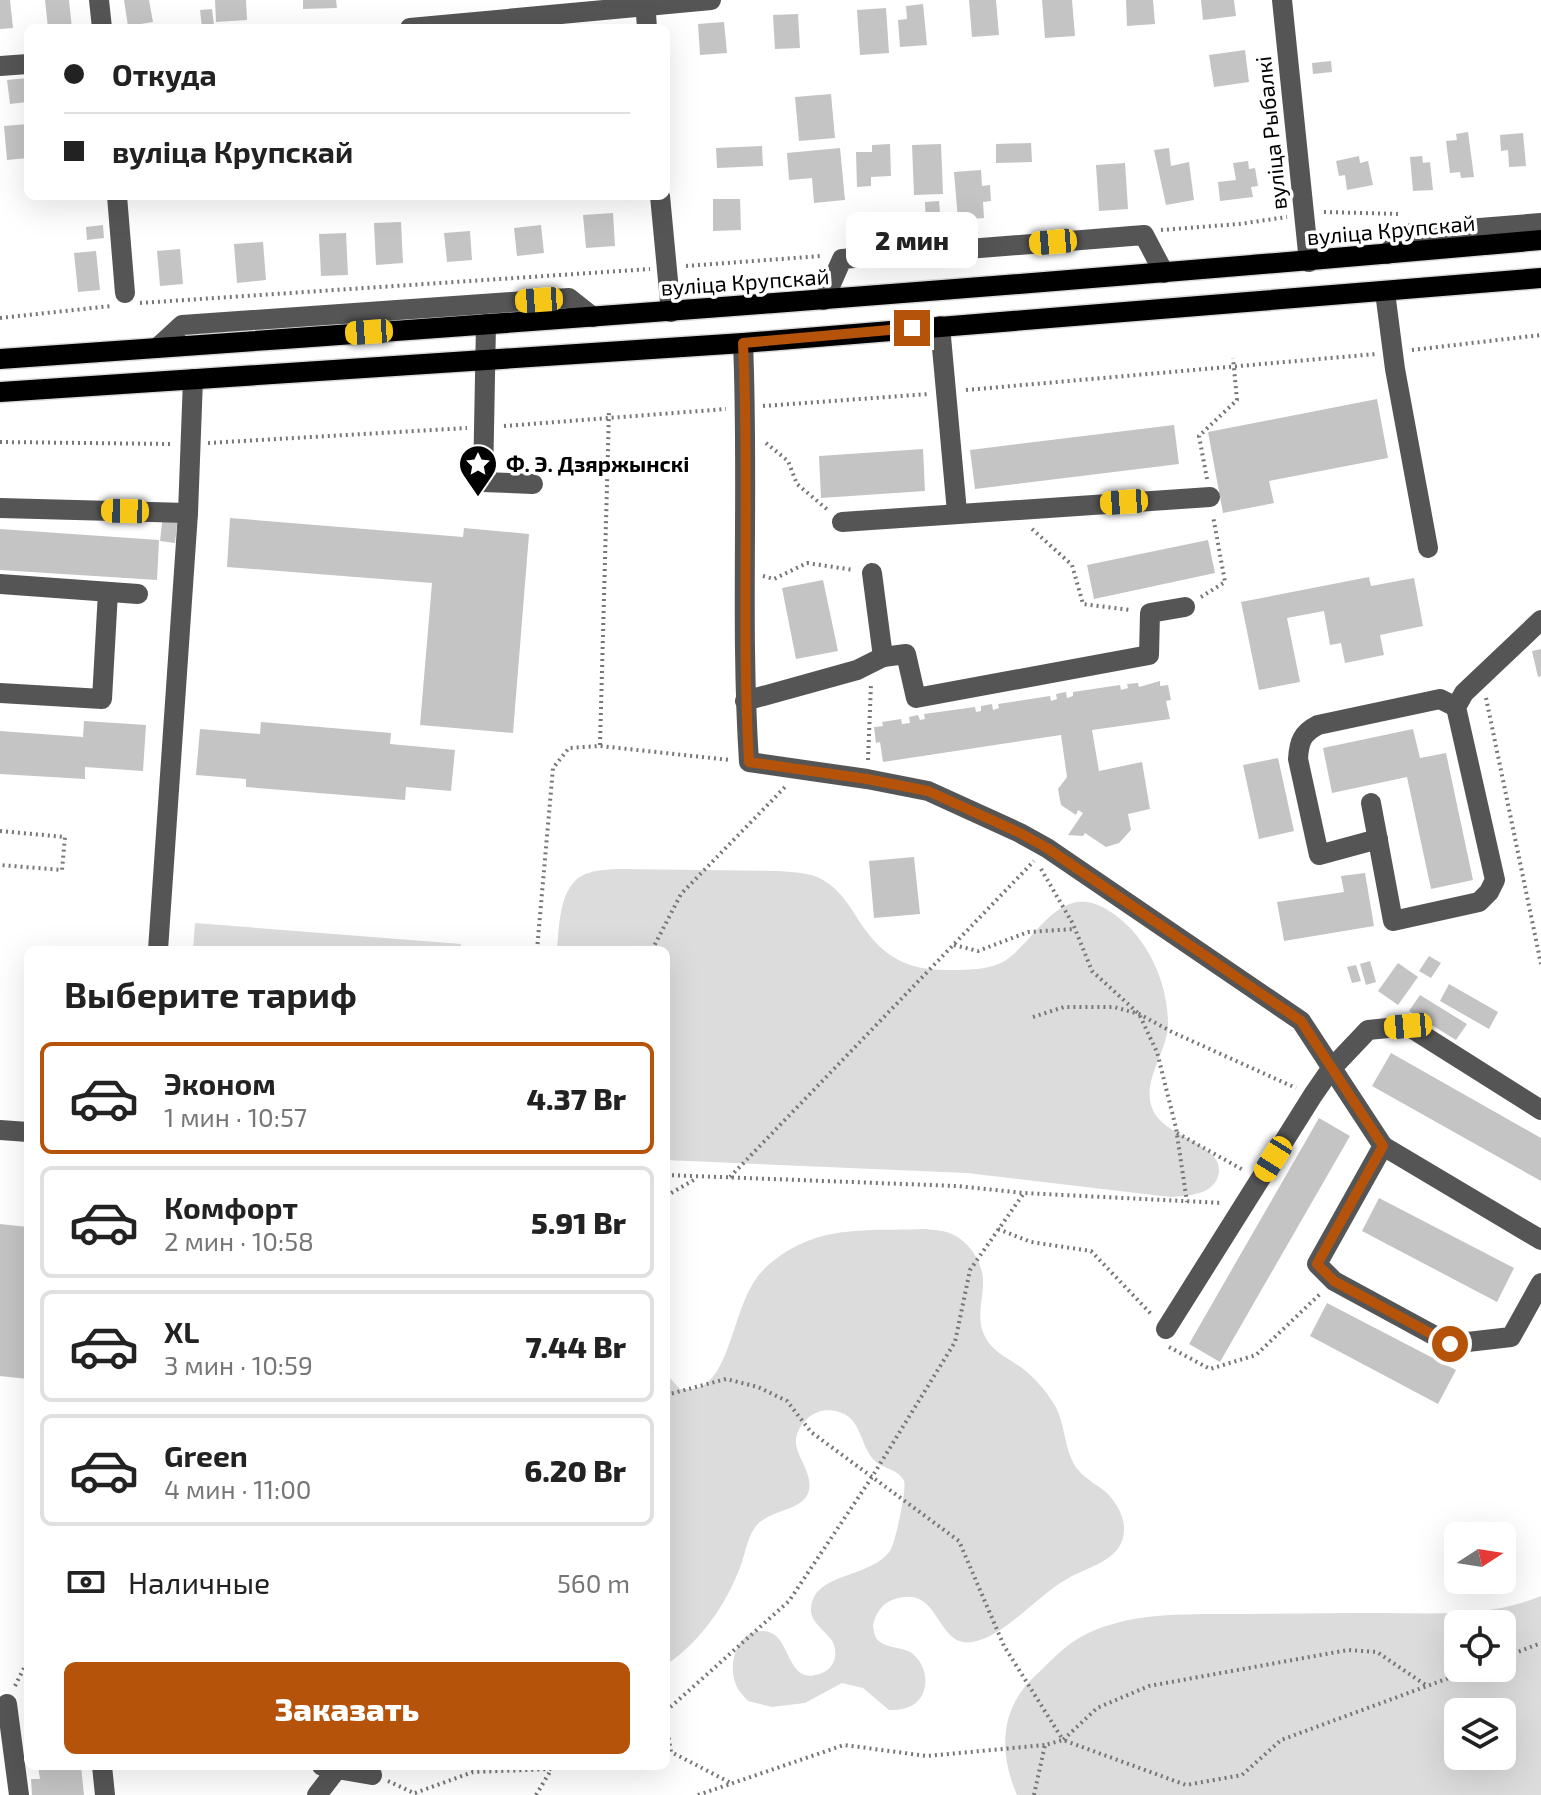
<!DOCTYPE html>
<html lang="ru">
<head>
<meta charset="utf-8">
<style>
	body { margin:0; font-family:"Exo 2",sans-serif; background:#f6f6f6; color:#222; height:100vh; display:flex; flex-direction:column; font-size:30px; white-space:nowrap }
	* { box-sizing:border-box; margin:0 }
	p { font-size:26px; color:#767676 }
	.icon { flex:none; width:44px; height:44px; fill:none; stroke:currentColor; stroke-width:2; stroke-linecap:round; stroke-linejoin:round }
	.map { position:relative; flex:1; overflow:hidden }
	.sheet { position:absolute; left:24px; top:946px; width:646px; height:824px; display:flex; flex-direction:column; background:#fff; border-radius:12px; box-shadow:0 8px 32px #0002 }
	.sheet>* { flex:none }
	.guide { position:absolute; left:24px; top:24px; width:646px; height:176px; border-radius:12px; box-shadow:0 8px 32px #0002; display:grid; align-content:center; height:176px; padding:0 40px; background:#fff }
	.needle { width:52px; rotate:78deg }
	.buttons { position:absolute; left:1444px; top:1522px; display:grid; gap:16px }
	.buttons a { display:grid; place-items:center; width:72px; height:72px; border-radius:12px; background:#fff; box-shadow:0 8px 32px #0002; font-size:40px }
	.end { position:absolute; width:36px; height:36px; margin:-18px; border:10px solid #b45309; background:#fff; box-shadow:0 0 0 4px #fff }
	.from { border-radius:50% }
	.bubble { position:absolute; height:56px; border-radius:12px; background:#fff; box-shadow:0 8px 32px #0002; font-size:26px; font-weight:800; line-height:56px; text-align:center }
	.car { position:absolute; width:24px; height:48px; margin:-24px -12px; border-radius:10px; box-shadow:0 0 6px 2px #0007; background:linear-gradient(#f5c518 24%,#345 0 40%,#f5c518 0 76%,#345 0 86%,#f5c518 0) }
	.guide b { display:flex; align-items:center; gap:28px; height:76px; font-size:30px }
	.guide b+b { border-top:2px solid #e0e0e0 }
	.guide i { width:20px; height:20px; background:#222 }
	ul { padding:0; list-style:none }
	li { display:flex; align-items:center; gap:24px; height:112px; margin:0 16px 12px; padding:0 24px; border:4px solid #e0e0e0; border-radius:12px }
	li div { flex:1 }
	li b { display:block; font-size:30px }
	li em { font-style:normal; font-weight:800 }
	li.on { border-color:#b45309 }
	li>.icon { width:72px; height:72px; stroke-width:1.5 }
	h2 { padding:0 40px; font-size:36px; line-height:96px }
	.pay { display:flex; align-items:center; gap:20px; height:88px; padding:0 40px; font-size:30px }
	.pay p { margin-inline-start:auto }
	.button { display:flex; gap:16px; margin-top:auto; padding:16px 40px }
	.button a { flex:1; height:92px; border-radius:12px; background:#b45309; color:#fff; font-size:32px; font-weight:800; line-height:92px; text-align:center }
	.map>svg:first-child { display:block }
	.green { fill:#dcdcdc; fill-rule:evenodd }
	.building { fill:#c4c4c4 }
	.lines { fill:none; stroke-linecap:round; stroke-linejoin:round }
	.major-casing { stroke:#dbdbdb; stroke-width:23 }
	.path { stroke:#777; stroke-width:4; stroke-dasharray:2 4; stroke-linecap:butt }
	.minor { stroke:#555; stroke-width:20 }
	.major { stroke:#000; stroke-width:20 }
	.route { stroke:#b45309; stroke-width:10 }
	.labels { text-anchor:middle; stroke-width:7; stroke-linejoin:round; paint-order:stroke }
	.street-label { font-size:22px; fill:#000; stroke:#fff }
	.poi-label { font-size:22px; font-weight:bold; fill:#000; stroke:#fff; text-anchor:start }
</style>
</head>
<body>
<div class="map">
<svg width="1541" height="1795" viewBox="0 0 1541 1795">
	<rect width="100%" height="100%" fill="#fff"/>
	<!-- green -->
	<g class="green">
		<path d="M618 869 776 871C791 872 810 872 823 880 839 889 850 906 859 921 885 960 909 971 955 970 970 970 990 969 1003 962 1036 942 1058 881 1106 909 1146 932 1169 982 1168 1027 1166 1055 1138 1086 1155 1114 1170 1138 1222 1145 1219 1172 1216 1195 1188 1196 1170 1197L967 1173 666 1160V950H557C559 929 559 897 575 881 585 870 604 870 618 869Z"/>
		<path d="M195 923 461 944 460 950H193Z"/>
		<path d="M925 1229C932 1230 942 1230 949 1233 967 1239 982 1260 983 1279 984 1303 973 1321 989 1343 997 1354 1011 1360 1022 1368 1035 1378 1046 1391 1054 1404 1067 1425 1063 1454 1080 1472 1088 1481 1100 1486 1108 1494 1116 1503 1123 1514 1124 1526 1126 1560 1090 1565 1067 1579 1038 1595 1003 1638 972 1642 966 1643 960 1642 955 1639 934 1624 932 1587 895 1599 882 1603 876 1613 873 1625 874 1631 874 1638 880 1642 888 1648 901 1647 910 1652 926 1662 931 1686 918 1701 910 1709 899 1710 889 1710L863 1688 842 1683 805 1703 772 1707 748 1701C743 1695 737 1690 735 1682 728 1662 738 1631 762 1631 794 1630 783 1691 824 1672 837 1666 839 1647 829 1637 820 1626 807 1619 812 1602 820 1573 871 1577 890 1551 895 1544 907 1489 904 1481 899 1469 883 1469 875 1461 859 1446 863 1417 836 1411 825 1409 816 1411 808 1418 778 1447 814 1463 809 1490 805 1511 770 1509 756 1526 747 1538 746 1551 741 1565 726 1605 701 1641 666 1665V1361L670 1378 680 1389C691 1390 701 1389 709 1381 731 1361 736 1304 758 1276 769 1262 788 1249 803 1243 840 1226 886 1231 925 1229Z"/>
		<path d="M1541 1596V1795H1017C998 1751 1000 1707 1037 1674 1050 1662 1063 1647 1079 1638 1121 1614 1173 1614 1221 1614 1274 1614 1326 1613 1379 1613 1434 1613 1489 1618 1541 1596ZM1502 1624V1668H1458V1624ZM1502 1712V1756H1458V1712Z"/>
	</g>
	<!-- building -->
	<g class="building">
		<path d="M0 0H10L13 28 0 29Z"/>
		<path d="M45 0H69L72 28H48Z"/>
		<path d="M124 0H149L153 22 128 26Z"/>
		<path d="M215 0H246L247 20 216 22Z"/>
		<path d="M303 0H336L337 8 303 9Z"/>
		<path d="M969 0H996L999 35 972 37Z"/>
		<path d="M1042 0H1072L1075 36 1045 38Z"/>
		<path d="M1126 0H1153L1155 24 1127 26Z"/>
		<path d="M1201 0H1234L1236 16 1203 20Z"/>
		<path d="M923 4 927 45 900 47 898 20 907 19 906 6Z"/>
		<path d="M886 8 889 53 860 55 857 10Z"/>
		<path d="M212 9 214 25 202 27 200 10Z"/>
		<path d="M798 14 800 48 775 49 773 15Z"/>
		<path d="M724 22 727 53 700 55 698 24Z"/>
		<path d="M1245 50 1249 82 1214 87 1209 55Z"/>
		<path d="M1331 61 1332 72 1313 74 1312 63Z"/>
		<path d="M28 78V102L10 104 7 80Z"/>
		<path d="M831 94 835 138 799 141 795 97Z"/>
		<path d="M28 124V158L7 160 4 126Z"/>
		<path d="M1468 132 1474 177 1461 178 1460 172 1450 173 1446 141 1457 140 1456 134Z"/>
		<path d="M1523 133 1526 166 1509 167 1508 150 1501 151 1500 135Z"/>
		<path d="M1031 143 1032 162 996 163V144Z"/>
		<path d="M890 144 891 176 871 177V186L857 187 856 152H872V145Z"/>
		<path d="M941 144 943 194 914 195 912 145Z"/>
		<path d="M762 146 763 166 717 168 716 148Z"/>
		<path d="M840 148 845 200 814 203 812 178 789 180 787 153Z"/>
		<path d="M1169 148 1171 166 1189 162 1194 200 1166 205 1154 150Z"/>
		<path d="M1359 156 1360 163 1368 161 1373 185 1347 190 1345 175 1339 176 1336 161Z"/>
		<path d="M1422 156 1423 163 1430 162 1433 190 1413 191 1410 157Z"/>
		<path d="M1248 161 1249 169 1255 168 1258 186 1251 187 1253 197 1220 201 1218 182 1236 180 1233 163Z"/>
		<path d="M1125 163 1128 209 1099 211 1096 165Z"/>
		<path d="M981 170 982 186 990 185 991 201 983 202 984 218 958 220 954 172Z"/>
		<path d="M713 199H740L741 230 713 231Z"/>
		<path d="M939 201 941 225 926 226 925 202Z"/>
		<path d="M613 213 615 246 586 248 583 215Z"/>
		<path d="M401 222 403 263 376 265 374 223Z"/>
		<path d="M103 225 104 238 87 240 86 227Z"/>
		<path d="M541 225 544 253 517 256 514 228Z"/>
		<path d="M470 231 472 260 447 262 444 233Z"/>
		<path d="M346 233 348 275 321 276 319 234Z"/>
		<path d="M263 242 266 280 237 283 234 244Z"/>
		<path d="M180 249 183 284 160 286 157 251Z"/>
		<path d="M96 251 100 290 78 292 74 253Z"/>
		<path d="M1377 399 1388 458 1269 481 1274 503 1223 513 1208 432Z"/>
		<path d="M1174 425 1179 464 975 489 970 450Z"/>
		<path d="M923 449 925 491 821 498 819 456Z"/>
		<path d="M163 515 178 516 175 543 160 541Z"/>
		<path d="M230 518 463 537 464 528 529 534 513 733 420 725 432 583 227 567Z"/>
		<path d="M0 529 159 540 157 580 0 570Z"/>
		<path d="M1208 540 1215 573 1094 599 1087 565Z"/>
		<path d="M1369 577 1371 586 1414 578 1423 626 1380 635 1384 655 1345 663 1341 643 1330 645 1324 611 1287 618 1300 682 1259 690 1241 602Z"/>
		<path d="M823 580 838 651 796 659 782 588Z"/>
		<path d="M1541 649V676L1538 677 1532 651Z"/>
		<path d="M1160 681V686L1168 685 1171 700 1166 701 1170 719 1092 730 1099 771 1142 762 1150 809 1128 814 1131 830 1119 843 1106 847 1085 833 1083 836 1068 835 1083 813 1078 810 1076 815 1061 805 1058 789 1067 777 1061 735 883 762 880 742 876 743 874 727 883 726 882 722 901 719 902 724 910 723 909 717 918 715 920 720 925 719 924 714 975 707 976 712 981 711V706L992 704 993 710 999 708 998 704 1050 696 1051 701 1057 699 1056 694 1066 692 1067 698 1073 696V692L1120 685 1121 690 1128 688 1127 684 1138 683 1139 687Z"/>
		<path d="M84 721 146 725 143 771 85 767V779L0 774V731L83 737Z"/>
		<path d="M261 722 391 733 390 744 455 750 451 791 406 787 405 800 246 787V779L196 775 200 729 260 734Z"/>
		<path d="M1413 729 1420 758 1446 753 1473 880 1431 889 1407 777 1332 793 1323 748Z"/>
		<path d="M1278 758 1294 831 1259 839 1243 765Z"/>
		<path d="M914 857 920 914 874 918 869 861Z"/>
		<path d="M1365 873 1374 926 1284 941 1277 902 1344 892 1341 876Z"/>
		<path d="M1429 956 1441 963 1431 978 1419 971Z"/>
		<path d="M1370 961 1376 982 1366 985 1360 964Z"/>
		<path d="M1398 963 1418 977 1398 1005 1378 991Z"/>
		<path d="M1356 965 1361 981 1352 983 1347 967Z"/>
		<path d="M1449 984 1498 1012 1489 1029 1440 1001Z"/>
		<path d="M1420 995 1467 1024 1456 1040 1409 1011Z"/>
		<path d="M1391 1053 1541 1138V1181L1372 1086Z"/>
		<path d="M1319 1118 1350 1136 1220 1362 1189 1344Z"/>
		<path d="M1379 1198 1514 1268 1497 1302 1362 1231Z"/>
		<path d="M0 1224 28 1227V1379L0 1376Z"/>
		<path d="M1327 1303 1456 1370 1438 1404 1310 1336Z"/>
		<path d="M38 1766H81L84 1795H32L31 1779H40Z"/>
	</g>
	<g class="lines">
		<!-- major casing -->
		<g class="major-casing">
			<g id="major">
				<path d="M0 359C514 323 1028 286 1541 240"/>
				<path d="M0 392 743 343 1541 278"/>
			</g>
		</g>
		<!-- path -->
		<g class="path">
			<path d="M1324 212 1399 214"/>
			<path d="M1161 230 1239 224 1287 217"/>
			<path d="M686 266 821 256"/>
			<path d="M140 303 650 269"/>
			<path d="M0 318 111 306"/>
			<path d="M1412 350 1541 335"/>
			<path d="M966 390 1376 354"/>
			<path d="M763 406 929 394"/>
			<path d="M504 426 726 409"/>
			<path d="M0 442 171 444"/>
			<path d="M208 443 467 428"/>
			<path d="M766 443 788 461 797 484 829 511"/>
			<path d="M1207 479 1199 436 1237 400 1233 358"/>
			<path d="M1032 529 1072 565 1083 604 1131 610"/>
			<path d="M763 576 774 579 807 563 854 570"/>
			<path d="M1201 597 1225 582 1213 516"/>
			<path d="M1486 698 1541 964"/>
			<path d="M600 745 609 412"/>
			<path d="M868 760 871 684"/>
			<path d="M0 831 65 837 62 870 0 865"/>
			<path d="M1041 869 1073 924 1092 971 1139 1014 1157 1052 1176 1128 1187 1202"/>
			<path d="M954 945 978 951 1028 932 1075 929"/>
			<path d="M537 950 553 768 569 748 600 746 730 760"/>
			<path d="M652 950 681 894 786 786"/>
			<path d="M1033 1017 1064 1007H1114L1139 1014 1172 1032 1296 1088"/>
			<path d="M1177 1133 1245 1171"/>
			<path d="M666 1175 957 1186 1024 1193 1223 1203"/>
			<path d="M730 1177 1034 861"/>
			<path d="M666 1196 697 1178"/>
			<path d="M998 1229 1031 1242 1091 1251 1153 1316"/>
			<path d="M1169 1347 1210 1369 1256 1355 1320 1294"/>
			<path d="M666 1395 726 1379 758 1387 787 1401 811 1432 959 1541 1004 1646 1063 1740 1097 1708 1149 1686 1348 1650 1377 1652 1427 1686"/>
			<path d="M1502 1658 1541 1643"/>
			<path d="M15 1686 28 1660"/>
			<path d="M666 1711 789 1601 872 1477 955 1342 970 1270 1024 1193"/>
			<path d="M666 1720 671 1752 731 1783"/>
			<path d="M388 1781 416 1794"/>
			<path d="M415 1793 473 1772 552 1769 558 1766"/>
			<path d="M536 1795 551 1770"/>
			<path d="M698 1795 844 1745 927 1756 1045 1745"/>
			<path d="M1034 1795 1045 1745 1063 1740 1186 1785 1242 1775 1281 1740 1476 1668"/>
		</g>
		<!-- minor -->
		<g class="minor">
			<path d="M99 0 102 28"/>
			<path d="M645 0 647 28"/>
			<path d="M1282 0 1309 262"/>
			<path d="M410 28 711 0"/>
			<path d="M0 66 28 64"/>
			<path d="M117 196 125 293"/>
			<path d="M660 196 671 312"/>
			<path d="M1387 254 1404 234 1541 223"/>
			<path d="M1385 292 1395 369 1428 548"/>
			<path d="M824 300 842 259 1144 235 1164 273"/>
			<path d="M486 324 483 482 533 484"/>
			<path d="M940 326 957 512"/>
			<path d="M743 343C749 483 740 623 749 762L867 779 928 791 1020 833 1047 848 1301 1021 1383 1146 1317 1264 1334 1281 1450 1344 1511 1337 1541 1283"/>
			<path d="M157 348 182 325 569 298 593 317"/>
			<path d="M0 508 188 513"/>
			<path d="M842 522 1210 497"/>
			<path d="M0 584 138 594"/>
			<path d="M883 657 906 654 916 698 1149 655 1150 613 1185 607"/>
			<path d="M0 693 102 699 108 592"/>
			<path d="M745 701 857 670 883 657 872 573"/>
			<path d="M1371 803 1393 921 1479 902 1489 892 1495 880 1456 707 1464 693 1541 620"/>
			<path d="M1378 839 1319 855 1298 759C1299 742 1302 733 1318 725L1440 699 1456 707"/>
			<path d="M158 950 188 513 193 379"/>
			<path d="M0 1130 28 1132"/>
			<path d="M1383 1146 1541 1240"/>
			<path d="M1166 1329 1313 1095 1331 1069 1368 1030 1408 1026 1541 1110"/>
			<path d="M7 1704 19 1795"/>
			<path d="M102 1766 105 1795"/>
			<path d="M337 1769 372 1775"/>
			<path d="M317 1795 337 1769 322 1766"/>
		</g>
		<!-- major -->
		<use href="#major" class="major"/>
	</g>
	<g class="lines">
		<!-- route -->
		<path class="route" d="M912 328 743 343C750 483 741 623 749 762L867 779 928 791 1020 833 1047 848 1301 1021 1383 1146 1317 1264 1334 1281 1450 1344"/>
	</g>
	<!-- icons -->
	<defs>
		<g id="sight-pin" transform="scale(2)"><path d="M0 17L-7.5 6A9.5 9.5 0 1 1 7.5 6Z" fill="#000" stroke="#fff"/><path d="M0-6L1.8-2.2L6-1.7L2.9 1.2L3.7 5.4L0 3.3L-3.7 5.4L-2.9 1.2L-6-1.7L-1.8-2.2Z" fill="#fff"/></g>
	</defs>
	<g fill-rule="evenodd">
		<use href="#sight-pin" x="478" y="464"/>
	</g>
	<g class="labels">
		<!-- street labels -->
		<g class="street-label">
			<text transform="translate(1271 133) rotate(-96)" y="8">вуліца Рыбалкі</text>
			<text transform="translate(1391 230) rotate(-5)" y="8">вуліца Крупскай</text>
			<text transform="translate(745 282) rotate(-4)" y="8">вуліца Крупскай</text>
		</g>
		<!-- poi labels -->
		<g class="poi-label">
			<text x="506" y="472">Ф. Э. Дзяржынскі</text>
		</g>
	</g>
</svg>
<div class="buttons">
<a><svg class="needle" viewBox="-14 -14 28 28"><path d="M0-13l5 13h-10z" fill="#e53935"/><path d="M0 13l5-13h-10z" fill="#767676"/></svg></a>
<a><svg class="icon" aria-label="locate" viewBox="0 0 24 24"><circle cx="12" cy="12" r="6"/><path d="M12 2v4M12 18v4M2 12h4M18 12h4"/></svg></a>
<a><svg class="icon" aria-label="layers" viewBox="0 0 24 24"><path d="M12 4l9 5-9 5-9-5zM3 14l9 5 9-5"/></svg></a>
</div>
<i class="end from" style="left:1450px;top:1344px"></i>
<i class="end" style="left:912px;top:328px"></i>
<div class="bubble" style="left:846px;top:212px;width:132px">2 мин</div>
<i class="car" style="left:1053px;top:242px;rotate:265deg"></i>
<i class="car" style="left:539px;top:300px;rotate:266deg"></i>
<i class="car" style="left:369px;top:332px;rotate:266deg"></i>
<i class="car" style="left:1124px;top:502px;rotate:266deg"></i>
<i class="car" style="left:125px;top:511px;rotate:271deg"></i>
<i class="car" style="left:1408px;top:1026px;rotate:265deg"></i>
<i class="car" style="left:1273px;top:1159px;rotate:212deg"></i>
<div class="guide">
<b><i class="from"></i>Откуда</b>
<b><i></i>вуліца Крупскай</b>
</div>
<section class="sheet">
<h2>Выберите тариф</h2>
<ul>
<li class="on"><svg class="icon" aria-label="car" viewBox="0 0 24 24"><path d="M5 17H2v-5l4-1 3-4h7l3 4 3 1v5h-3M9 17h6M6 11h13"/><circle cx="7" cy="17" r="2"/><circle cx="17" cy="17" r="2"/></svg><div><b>Эконом</b><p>1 мин · 10:57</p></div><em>4.37 Br</em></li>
<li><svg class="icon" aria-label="car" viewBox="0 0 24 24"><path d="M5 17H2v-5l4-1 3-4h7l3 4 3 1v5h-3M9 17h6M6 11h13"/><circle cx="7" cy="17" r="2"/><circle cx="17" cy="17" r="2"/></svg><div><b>Комфорт</b><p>2 мин · 10:58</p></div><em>5.91 Br</em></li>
<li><svg class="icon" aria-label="car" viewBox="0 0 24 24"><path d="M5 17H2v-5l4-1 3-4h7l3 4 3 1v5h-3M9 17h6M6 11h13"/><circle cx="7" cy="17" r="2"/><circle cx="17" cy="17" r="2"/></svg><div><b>XL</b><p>3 мин · 10:59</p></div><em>7.44 Br</em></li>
<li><svg class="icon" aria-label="car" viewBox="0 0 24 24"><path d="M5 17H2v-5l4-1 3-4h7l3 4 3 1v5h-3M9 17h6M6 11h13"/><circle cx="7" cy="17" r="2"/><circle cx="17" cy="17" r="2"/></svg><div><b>Green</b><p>4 мин · 11:00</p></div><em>6.20 Br</em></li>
</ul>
<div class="pay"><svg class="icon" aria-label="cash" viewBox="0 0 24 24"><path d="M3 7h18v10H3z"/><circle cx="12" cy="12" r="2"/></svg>Наличные<p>560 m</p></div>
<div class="button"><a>Заказать</a></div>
</section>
</div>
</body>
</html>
